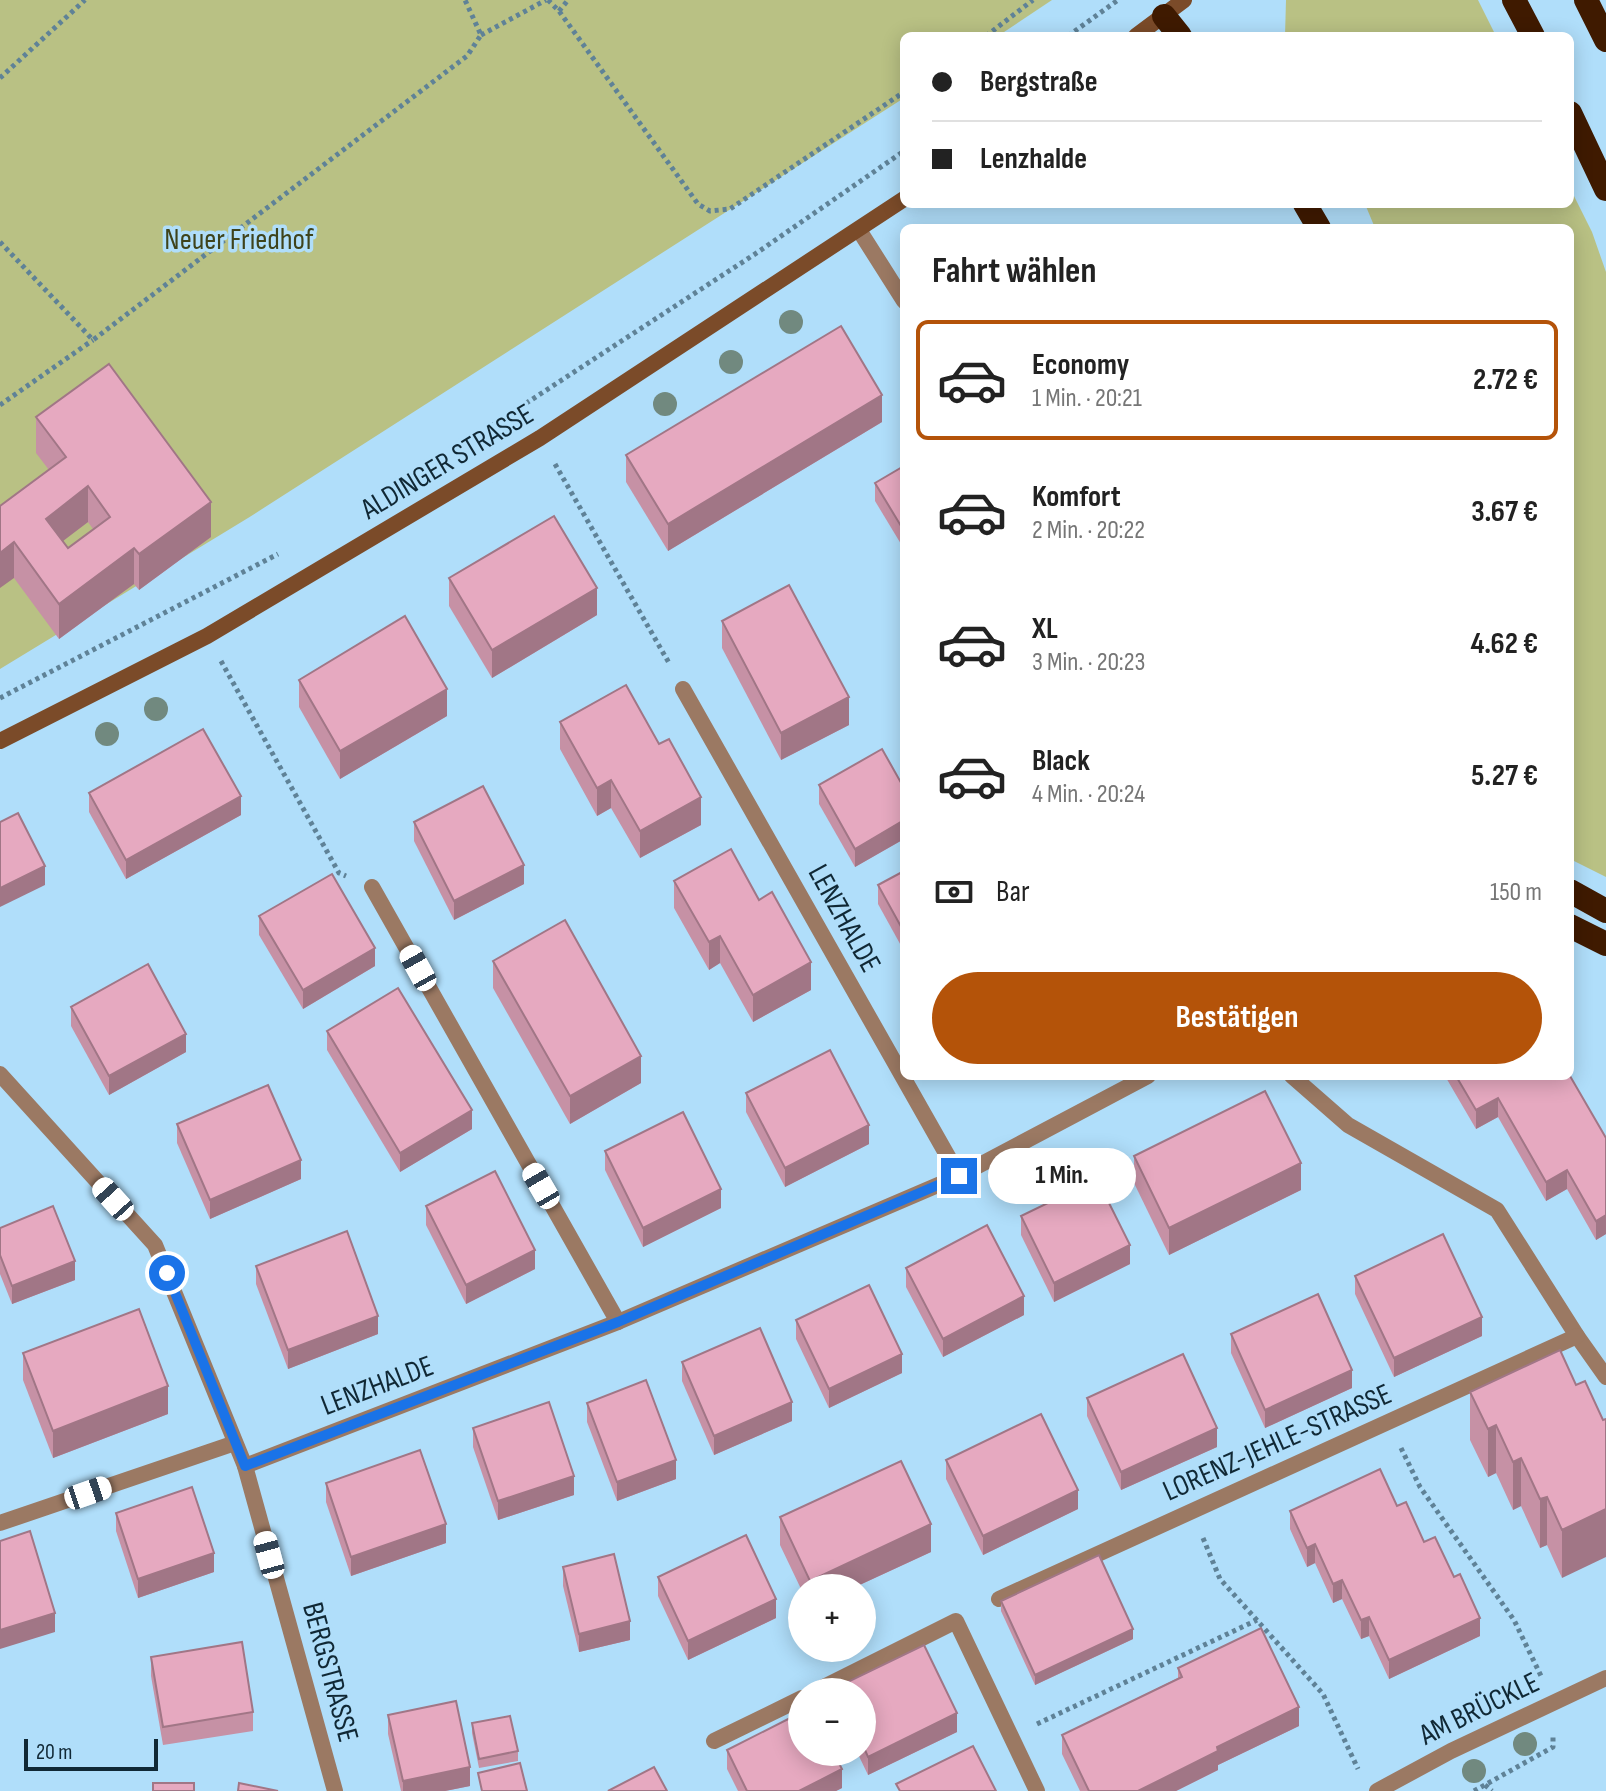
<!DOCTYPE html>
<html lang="de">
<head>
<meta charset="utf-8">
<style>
	body { margin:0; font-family:"Sofia Sans Condensed",sans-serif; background:#f2f2f2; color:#222; height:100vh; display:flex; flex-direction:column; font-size:30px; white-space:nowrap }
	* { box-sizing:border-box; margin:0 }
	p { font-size:26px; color:#767676 }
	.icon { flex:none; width:44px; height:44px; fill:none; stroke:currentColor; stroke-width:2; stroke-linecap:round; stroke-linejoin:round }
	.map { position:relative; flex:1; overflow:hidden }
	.drawer { position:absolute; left:900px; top:224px; width:674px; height:856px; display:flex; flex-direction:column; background:#fff; border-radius:12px; box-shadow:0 4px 20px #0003 }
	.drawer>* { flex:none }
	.top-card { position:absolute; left:900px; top:32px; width:674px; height:176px; border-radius:12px; box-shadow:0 4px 20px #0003; display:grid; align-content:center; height:176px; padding:0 32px; background:#fff }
	.controls { position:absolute; left:788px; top:1574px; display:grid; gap:16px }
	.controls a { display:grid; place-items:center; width:88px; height:88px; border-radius:50%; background:#fff; box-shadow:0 4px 20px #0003; font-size:40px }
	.scale { position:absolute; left:24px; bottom:20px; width:134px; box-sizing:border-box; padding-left:8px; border:4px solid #102835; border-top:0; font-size:22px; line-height:28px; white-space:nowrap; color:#102835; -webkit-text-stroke:6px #b0defa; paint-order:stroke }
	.end { position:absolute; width:36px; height:36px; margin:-18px; border:10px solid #1a73e8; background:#fff; box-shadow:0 0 0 4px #fff }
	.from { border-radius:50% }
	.bubble { position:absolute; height:56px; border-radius:28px; background:#fff; box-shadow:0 4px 20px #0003; font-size:26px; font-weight:700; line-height:56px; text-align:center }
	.car { position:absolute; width:24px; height:48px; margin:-24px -12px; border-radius:10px; box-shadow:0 0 6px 2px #0007; background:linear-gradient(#fff 24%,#345 0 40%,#fff 0 76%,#345 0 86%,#fff 0) }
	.top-card b { display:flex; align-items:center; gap:28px; height:76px; font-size:30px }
	.top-card b+b { border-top:2px solid #e0e0e0 }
	.top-card i { width:20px; height:20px; background:#222 }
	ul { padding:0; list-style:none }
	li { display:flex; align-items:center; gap:24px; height:120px; margin:0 16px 12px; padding:0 16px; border:4px solid transparent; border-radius:12px }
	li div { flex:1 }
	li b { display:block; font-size:30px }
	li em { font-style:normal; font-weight:700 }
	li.on { border-color:#b45309 }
	li>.icon { width:72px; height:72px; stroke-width:1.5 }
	h2 { padding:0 32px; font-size:36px; line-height:96px }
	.pay { display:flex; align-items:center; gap:20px; height:88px; padding:0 32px; font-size:30px }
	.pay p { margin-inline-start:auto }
	.cta { display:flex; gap:16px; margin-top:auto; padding:16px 32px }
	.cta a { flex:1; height:92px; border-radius:48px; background:#b45309; color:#fff; font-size:32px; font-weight:700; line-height:92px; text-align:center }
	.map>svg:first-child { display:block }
	.green { fill:#b9c184 }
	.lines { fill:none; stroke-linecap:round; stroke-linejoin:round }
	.path { stroke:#5f8297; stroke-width:5; stroke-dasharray:4 4; stroke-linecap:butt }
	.street { stroke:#9b7963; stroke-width:16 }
	.secondary { stroke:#7b4b29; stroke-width:16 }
	.highway { stroke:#3f1a00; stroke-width:24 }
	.tree { fill:#71897f }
	.wall { fill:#c691a5; fill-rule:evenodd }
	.shaded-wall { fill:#a17686 }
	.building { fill:#e6a9c0; stroke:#a17686; stroke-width:2; fill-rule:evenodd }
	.route { stroke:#1a73e8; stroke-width:10 }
	.labels { text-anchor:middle; stroke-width:7; stroke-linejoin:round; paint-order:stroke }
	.park-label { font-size:30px; fill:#3e431b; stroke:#b0defa }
	.street-label { font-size:30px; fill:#102835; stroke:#b0defa }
</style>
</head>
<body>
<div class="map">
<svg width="1606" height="1791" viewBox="0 0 1606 1791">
	<rect width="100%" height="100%" fill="#b0defa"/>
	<!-- green -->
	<g class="green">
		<path d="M0 0H1052L998 36H904V98L248 518 0 669Z"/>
		<path d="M1286 0H1478L1496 36H1285Z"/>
		<path d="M1570 188 1592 232 1606 272V877L1570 859V228H1375L1365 204H1570Z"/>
	</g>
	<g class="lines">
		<!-- path -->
		<g class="path">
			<path d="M548 0 559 11 698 204 710 211 730 209 904 92"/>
			<path d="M559 11 568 0"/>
			<path d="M481 35 546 0"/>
			<path d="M986 36 1033 0"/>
			<path d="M1068 36 1118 0"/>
			<path d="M0 78 85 0"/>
			<path d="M0 242 93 340 467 56 481 35 465 0"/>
			<path d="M0 405 93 340"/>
			<path d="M479 434 758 252 904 151"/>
			<path d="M555 464 669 663"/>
			<path d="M221 661 339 873 346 876"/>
			<path d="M0 698 278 554"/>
			<path d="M1401 1448 1420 1487 1514 1620 1542 1678"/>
			<path d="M1203 1538 1220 1579 1323 1694 1358 1769"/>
			<path d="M1037 1724 1257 1620"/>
			<path d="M1485 1785 1492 1791"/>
			<path d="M1474 1791 1553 1747V1737"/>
		</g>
		<!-- street -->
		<g class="street">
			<path d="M859 230 904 301"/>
			<path d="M683 689 959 1176"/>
			<path d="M372 887 618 1322"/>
			<path d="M0 1074 155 1245 245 1466 335 1791"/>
			<path d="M1292 1076 1348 1125 1497 1210 1577 1336 1606 1377"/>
			<path d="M245 1466 618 1322 959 1176 1148 1076"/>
			<path d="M0 1523 235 1443"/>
			<path d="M999 1599 1577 1336"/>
			<path d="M814 1692 956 1621 1037 1791"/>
			<path d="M714 1741 802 1698"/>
			<path d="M1377 1791 1451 1751 1606 1678"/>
		</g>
		<!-- secondary -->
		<g class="secondary">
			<path d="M1136 36 1184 0"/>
			<path d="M0 741 207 636 540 438 904 199"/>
		</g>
		<!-- highway -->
		<g class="highway">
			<path d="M1514 0 1533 36"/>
			<path d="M1586 0 1606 40"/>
			<path d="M1164 16 1180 36"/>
			<path d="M1570 113 1606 189"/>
			<path d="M1305 204 1319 228"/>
			<path d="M1570 891 1606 911"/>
			<path d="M1570 926 1606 944"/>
		</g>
	</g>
	<!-- trees -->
	<g class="tree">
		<circle cx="791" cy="322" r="12"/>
		<circle cx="731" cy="362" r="12"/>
		<circle cx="665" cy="404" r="12"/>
		<circle cx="156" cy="709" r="12"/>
		<circle cx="107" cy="734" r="12"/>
		<circle cx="1525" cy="1744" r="12"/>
		<circle cx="1474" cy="1771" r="12"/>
	</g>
	<!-- wall -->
	<g class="wall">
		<path d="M36 417 211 537 139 590 134 584 59 639 14 578 0 506 49 470 36 453ZM88 522 93 529 68 548 62 541Z"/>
		<path d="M882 422 668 551 626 482V455Z"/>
		<path d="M904 466V549L875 501V483Z"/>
		<path d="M449 578 597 615 492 678 449 606Z"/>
		<path d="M722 621 849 725 781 760 722 648Z"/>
		<path d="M299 680 447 716 340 779 299 707Z"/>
		<path d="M560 722 659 744 701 825 640 858 611 808 597 816 560 749Z"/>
		<path d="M819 785 904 788V839L855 867 819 804Z"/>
		<path d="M89 793 241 815 126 879 89 812Z"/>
		<path d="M414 822 524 884 454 920 414 841Z"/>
		<path d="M904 871V951L878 904V885Z"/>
		<path d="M674 881 811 990 753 1022 720 963 709 970 674 908Z"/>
		<path d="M259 916 375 966 303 1009 259 935Z"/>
		<path d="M493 961 641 1083 570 1124 493 988Z"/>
		<path d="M71 1007 186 1052 109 1095 71 1026Z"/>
		<path d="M327 1031 472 1129 400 1172 327 1050Z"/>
		<path d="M1445 1076H1570L1606 1138V1234L1596 1240 1567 1189 1546 1201 1498 1117 1476 1129Z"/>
		<path d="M746 1093 869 1144 785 1187 746 1112Z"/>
		<path d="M177 1124 301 1179 210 1219 177 1143Z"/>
		<path d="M605 1151 721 1208 643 1247 605 1170Z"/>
		<path d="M1134 1156 1301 1190 1169 1255 1134 1183Z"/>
		<path d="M426 1206 535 1269 466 1304 426 1225Z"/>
		<path d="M1021 1216 1130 1264 1054 1302 1021 1235Z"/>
		<path d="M0 1228 75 1280 12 1304 0 1274Z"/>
		<path d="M256 1266 378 1334 288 1369 256 1284Z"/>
		<path d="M906 1268 1024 1315 943 1357 906 1287Z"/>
		<path d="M1355 1276 1482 1336 1394 1377 1355 1294Z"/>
		<path d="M796 1320 902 1373 829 1408 796 1339Z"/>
		<path d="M1231 1334 1352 1388 1265 1428 1231 1353Z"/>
		<path d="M23 1353 168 1414 53 1458 23 1380Z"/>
		<path d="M682 1362 792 1421 714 1455 682 1381Z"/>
		<path d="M1576 1385 1562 1578 1547 1545 1540 1548 1521 1506 1513 1510 1496 1473 1488 1477 1470 1440V1392Z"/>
		<path d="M1087 1398 1217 1447 1121 1490 1087 1416Z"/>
		<path d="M587 1403 676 1479 617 1501 587 1422Z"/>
		<path d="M473 1428 574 1495 498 1520 473 1447Z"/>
		<path d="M946 1460 1078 1509 983 1555 946 1479Z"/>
		<path d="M326 1483 446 1543 351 1576 326 1502Z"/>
		<path d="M1397 1506 1424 1542 1480 1636 1389 1679 1369 1636 1361 1639 1342 1599 1333 1603 1315 1563 1307 1567 1290 1529V1511Z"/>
		<path d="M116 1513 214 1572 138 1598 116 1531Z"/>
		<path d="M780 1517 931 1552 853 1588H802V1591L780 1545Z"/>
		<path d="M563 1567 630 1640 579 1652 563 1586Z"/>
		<path d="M658 1577 776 1618 688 1660 658 1596Z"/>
		<path d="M1001 1601 1133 1639 1035 1685 1001 1611Z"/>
		<path d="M924 1645 957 1713V1732L868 1775 857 1752H862V1692H835V1688Z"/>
		<path d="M151 1657 253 1712V1731L163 1745 151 1676Z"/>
		<path d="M1178 1668 1299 1726 1218 1765V1770L1176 1791H1080L1062 1754V1735L1178 1678Z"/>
		<path d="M388 1715 470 1786 445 1791H401L388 1734Z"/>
		<path d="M472 1723 518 1751V1761L479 1768 472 1733Z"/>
		<path d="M727 1750 842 1788 836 1791H738L727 1769Z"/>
	</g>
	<!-- shaded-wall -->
	<g class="shaded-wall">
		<path d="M882 395V422L668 551V524Z"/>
		<path d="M88 486V522L46 554V519Z"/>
		<path d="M211 502V537L139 590V554Z"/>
		<path d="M14 542V578L0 588V553Z"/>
		<path d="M134 548V584L59 639V604Z"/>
		<path d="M597 588V615L492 678V650Z"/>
		<path d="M447 689V716L340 779V751Z"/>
		<path d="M849 697V725L781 760V733Z"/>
		<path d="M611 780V808L597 816V788Z"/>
		<path d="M241 796V815L126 879V860Z"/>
		<path d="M701 797V825L640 858V831Z"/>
		<path d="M904 820V839L855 867V849Z"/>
		<path d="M524 865V884L454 920V901Z"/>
		<path d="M45 866V885L0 907V888Z"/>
		<path d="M720 936V963L709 970V942Z"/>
		<path d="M375 948V966L303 1009V990Z"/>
		<path d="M811 962V990L753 1022V995Z"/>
		<path d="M186 1034V1052L109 1095V1076Z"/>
		<path d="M641 1056V1083L570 1124V1096Z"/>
		<path d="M1498 1098V1117L1476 1129V1110Z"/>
		<path d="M472 1110V1129L400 1172V1153Z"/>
		<path d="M869 1125V1144L785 1187V1168Z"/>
		<path d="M301 1160V1179L210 1219V1200Z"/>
		<path d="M1301 1163V1190L1169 1255V1228Z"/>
		<path d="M1567 1170V1189L1546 1201V1182Z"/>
		<path d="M721 1189V1208L643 1247V1228Z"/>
		<path d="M1606 1215V1234L1596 1240V1221Z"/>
		<path d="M1130 1245V1264L1054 1302V1283Z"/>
		<path d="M535 1250V1269L466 1304V1285Z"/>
		<path d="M75 1261V1280L12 1304V1286Z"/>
		<path d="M1024 1296V1315L943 1357V1339Z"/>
		<path d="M378 1316V1334L288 1369V1350Z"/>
		<path d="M1482 1317V1336L1394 1377V1358Z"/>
		<path d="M902 1354V1373L829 1408V1389Z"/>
		<path d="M1352 1370V1388L1265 1428V1410Z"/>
		<path d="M168 1386V1414L53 1458V1431Z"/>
		<path d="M792 1402V1421L714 1455V1436Z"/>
		<path d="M1496 1425V1473L1488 1477V1429Z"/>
		<path d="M1217 1428V1447L1121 1490V1472Z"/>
		<path d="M1521 1458V1506L1513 1510V1462Z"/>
		<path d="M676 1460V1479L617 1501V1482Z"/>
		<path d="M574 1476V1495L498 1520V1501Z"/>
		<path d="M1078 1490V1509L983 1555V1536Z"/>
		<path d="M1547 1497V1545L1540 1548V1499Z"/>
		<path d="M1606 1509V1557L1562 1578V1530Z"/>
		<path d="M446 1524V1543L351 1576V1557Z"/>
		<path d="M931 1524V1552L853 1588H810V1581Z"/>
		<path d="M1315 1544V1563L1307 1567V1548Z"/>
		<path d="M214 1553V1572L138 1598V1579Z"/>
		<path d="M1342 1580V1599L1333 1603V1584Z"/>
		<path d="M776 1599V1618L688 1660V1641Z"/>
		<path d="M55 1613V1632L0 1649V1630Z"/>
		<path d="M1369 1617V1636L1361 1639V1620Z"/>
		<path d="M1480 1618V1636L1389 1679V1660Z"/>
		<path d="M630 1621V1640L579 1652V1634Z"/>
		<path d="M1133 1629V1639L1035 1685V1675Z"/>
		<path d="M1299 1707V1726L1218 1765V1770L1176 1791H1138L1217 1747Z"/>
		<path d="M957 1713V1732L868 1775V1757Z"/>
		<path d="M470 1767V1786L445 1791H403V1781Z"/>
		<path d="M842 1769V1788L836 1791H799Z"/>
	</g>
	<!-- building -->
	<g class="building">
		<path d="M841 326 882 395 668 524 626 455Z"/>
		<path d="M109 364 211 502 139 554 134 548 59 604 14 542 0 553V506L66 457 36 417ZM88 486 110 517 68 548 46 519Z"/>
		<path d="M904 466V531L875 483Z"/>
		<path d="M554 516 597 588 492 650 449 578Z"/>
		<path d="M789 585 849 697 781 733 722 621Z"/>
		<path d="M405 616 447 689 340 751 299 680Z"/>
		<path d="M626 685 659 744 669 739 701 797 640 831 611 780 597 788 560 722Z"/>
		<path d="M203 729 241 796 126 860 89 793Z"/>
		<path d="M882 749 904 788V820L855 849 819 785Z"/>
		<path d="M483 786 524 865 454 901 414 822Z"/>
		<path d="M18 813 45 866 0 888V822Z"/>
		<path d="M731 849 759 900 772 892 811 962 753 995 720 936 709 942 674 881Z"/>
		<path d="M904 871V932L878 885Z"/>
		<path d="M332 874 375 948 303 990 259 916Z"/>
		<path d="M565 920 641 1056 570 1096 493 961Z"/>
		<path d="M148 964 186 1034 109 1076 71 1007Z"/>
		<path d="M398 988 472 1110 400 1153 327 1031Z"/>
		<path d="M830 1050 869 1125 785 1168 746 1093Z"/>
		<path d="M1456 1076H1570L1606 1138V1215L1596 1221 1567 1170 1546 1182 1498 1098 1476 1110Z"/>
		<path d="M268 1085 301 1160 210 1200 177 1124Z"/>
		<path d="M1265 1091 1301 1163 1169 1228 1134 1156Z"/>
		<path d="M683 1112 721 1189 643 1228 605 1151Z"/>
		<path d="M495 1171 535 1250 466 1285 426 1206Z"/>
		<path d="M1097 1179 1130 1245 1054 1283 1021 1216Z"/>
		<path d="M53 1206 75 1261 12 1286 0 1255V1228Z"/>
		<path d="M987 1225 1024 1296 943 1339 906 1268Z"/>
		<path d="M347 1231 378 1316 288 1350 256 1266Z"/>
		<path d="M1443 1234 1482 1317 1394 1358 1355 1276Z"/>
		<path d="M869 1285 902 1354 829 1389 796 1320Z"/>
		<path d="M1318 1294 1352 1370 1265 1410 1231 1334Z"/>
		<path d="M139 1309 168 1386 53 1431 23 1353Z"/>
		<path d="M760 1328 792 1402 714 1436 682 1362Z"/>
		<path d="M1560 1350 1576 1385 1585 1381 1603 1420 1606 1419V1509L1562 1530 1547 1497 1540 1499 1521 1458 1513 1462 1496 1425 1488 1429 1470 1392Z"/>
		<path d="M1183 1354 1217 1428 1121 1472 1087 1398Z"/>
		<path d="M646 1380 676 1460 617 1482 587 1403Z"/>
		<path d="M549 1402 574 1476 498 1501 473 1428Z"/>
		<path d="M1041 1414 1078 1490 983 1536 946 1460Z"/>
		<path d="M420 1450 446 1524 351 1557 326 1483Z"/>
		<path d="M901 1461 931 1524 810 1581 780 1517Z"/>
		<path d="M1380 1469 1397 1506 1406 1502 1424 1542 1435 1537 1454 1577 1460 1574 1480 1618 1389 1660 1369 1617 1361 1620 1342 1580 1333 1584 1315 1544 1307 1548 1290 1511Z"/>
		<path d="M192 1487 214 1553 138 1579 116 1513Z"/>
		<path d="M30 1531 55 1613 0 1630V1541Z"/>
		<path d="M746 1535 776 1599 688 1641 658 1577Z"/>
		<path d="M614 1554 630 1621 579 1634 563 1567Z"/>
		<path d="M1099 1555 1133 1629 1035 1675 1001 1601Z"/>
		<path d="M1261 1628 1299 1707 1217 1747 1218 1751 1138 1791H1089L1062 1735 1182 1677 1178 1668Z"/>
		<path d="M242 1642 253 1712 163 1727 151 1657Z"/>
		<path d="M924 1645 957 1713 868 1757 862 1743V1692H838L835 1688Z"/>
		<path d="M456 1701 470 1767 403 1781 388 1715Z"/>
		<path d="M802 1712V1752H833L842 1769 799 1791H747L727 1750Z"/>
		<path d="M510 1716 518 1751 479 1759 472 1723Z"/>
		<path d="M973 1746 996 1791H900L896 1784Z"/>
		<path d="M520 1763 527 1791H482L478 1773Z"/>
		<path d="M654 1767 667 1791H608Z"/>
		<rect x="153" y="1783" width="41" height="8"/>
		<path d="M239 1783 278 1791H238Z"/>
	</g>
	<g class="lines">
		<!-- route -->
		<path class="route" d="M167 1273 245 1466 618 1322 959 1176"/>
	</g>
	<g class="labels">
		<!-- park labels -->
		<g class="park-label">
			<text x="239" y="249">Neuer Friedhof</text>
		</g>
		<!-- street labels -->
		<g class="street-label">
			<text transform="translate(447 461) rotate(-31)" y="10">ALDINGER STRASSE</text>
			<text transform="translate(845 918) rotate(61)" y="10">LENZHALDE</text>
			<text transform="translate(377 1385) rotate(-21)" y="10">LENZHALDE</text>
			<text transform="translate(1277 1442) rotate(-24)" y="10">LORENZ-JEHLE-STRASSE</text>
			<text transform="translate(331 1672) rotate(75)" y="10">BERGSTRASSE</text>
			<text transform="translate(1479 1708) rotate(-26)" y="10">AM BRÜCKLE</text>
		</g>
	</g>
</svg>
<div class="controls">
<a>+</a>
<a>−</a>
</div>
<div class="scale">20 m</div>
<i class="end from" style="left:167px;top:1273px"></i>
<i class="end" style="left:959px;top:1176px"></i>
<div class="bubble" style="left:988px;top:1148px;width:148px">1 Min.</div>
<i class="car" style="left:418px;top:968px;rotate:331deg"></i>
<i class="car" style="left:541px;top:1186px;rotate:330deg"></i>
<i class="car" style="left:113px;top:1199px;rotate:318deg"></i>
<i class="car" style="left:88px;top:1493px;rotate:71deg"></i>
<i class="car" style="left:269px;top:1555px;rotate:345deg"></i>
<div class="top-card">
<b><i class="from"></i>Bergstraße</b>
<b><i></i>Lenzhalde</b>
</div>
<section class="drawer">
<h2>Fahrt wählen</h2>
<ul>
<li class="on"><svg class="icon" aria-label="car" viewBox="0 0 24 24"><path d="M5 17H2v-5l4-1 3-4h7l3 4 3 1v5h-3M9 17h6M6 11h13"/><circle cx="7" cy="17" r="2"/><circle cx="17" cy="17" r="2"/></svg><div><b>Economy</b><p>1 Min. · 20:21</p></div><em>2.72 €</em></li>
<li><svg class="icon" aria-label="car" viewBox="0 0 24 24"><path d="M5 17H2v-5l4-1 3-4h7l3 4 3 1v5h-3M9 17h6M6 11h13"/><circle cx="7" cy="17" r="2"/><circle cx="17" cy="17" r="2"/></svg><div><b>Komfort</b><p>2 Min. · 20:22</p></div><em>3.67 €</em></li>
<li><svg class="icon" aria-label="car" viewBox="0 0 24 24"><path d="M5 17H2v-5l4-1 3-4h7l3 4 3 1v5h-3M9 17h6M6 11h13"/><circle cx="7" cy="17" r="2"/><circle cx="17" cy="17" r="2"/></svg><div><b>XL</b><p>3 Min. · 20:23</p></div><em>4.62 €</em></li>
<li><svg class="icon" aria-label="car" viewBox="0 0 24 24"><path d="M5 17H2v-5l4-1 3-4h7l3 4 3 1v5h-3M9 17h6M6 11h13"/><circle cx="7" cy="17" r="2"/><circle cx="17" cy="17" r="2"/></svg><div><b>Black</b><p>4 Min. · 20:24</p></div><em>5.27 €</em></li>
</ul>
<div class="pay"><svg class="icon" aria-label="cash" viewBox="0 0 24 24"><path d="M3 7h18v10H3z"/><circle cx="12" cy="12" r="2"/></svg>Bar<p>150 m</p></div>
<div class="cta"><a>Bestätigen</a></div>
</section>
</div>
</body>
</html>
